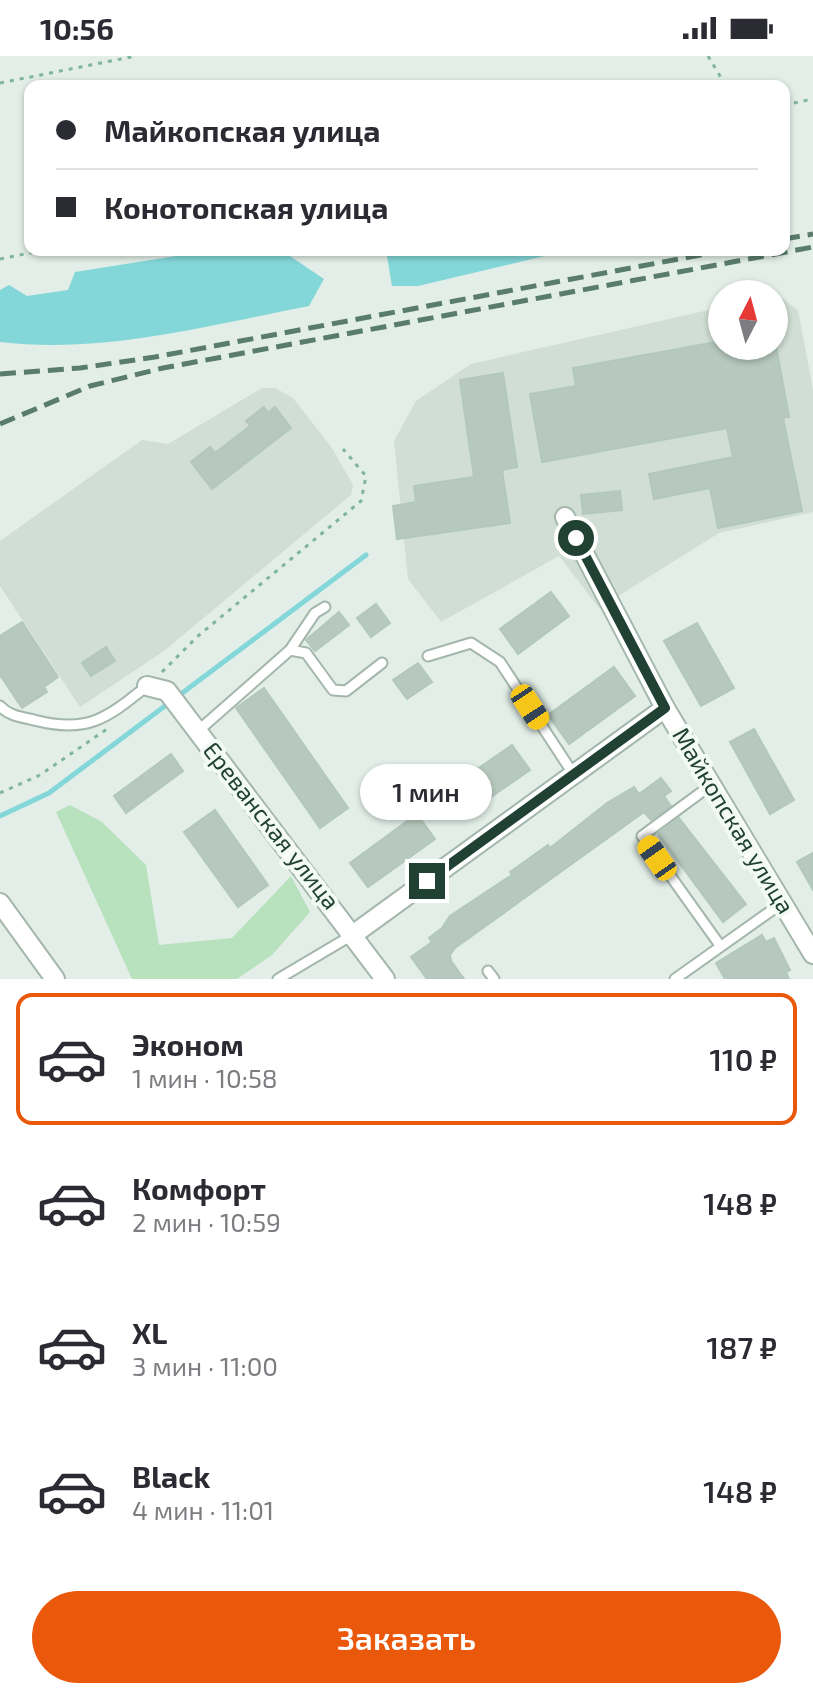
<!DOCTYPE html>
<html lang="ru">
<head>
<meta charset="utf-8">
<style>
	body { margin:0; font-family:"Exo 2",sans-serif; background:#f7f7f7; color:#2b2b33; height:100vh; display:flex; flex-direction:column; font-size:30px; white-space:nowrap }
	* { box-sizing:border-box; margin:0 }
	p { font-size:26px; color:#7c7c81 }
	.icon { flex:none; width:44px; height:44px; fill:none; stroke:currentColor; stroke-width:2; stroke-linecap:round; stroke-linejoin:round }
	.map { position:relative; height:923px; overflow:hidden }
	.panel { display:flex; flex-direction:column; background:#fff; flex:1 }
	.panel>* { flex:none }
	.hud { position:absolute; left:24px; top:24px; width:766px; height:176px; border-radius:16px; box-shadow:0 2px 6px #0004; display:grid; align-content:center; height:176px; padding:0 32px; background:#fff }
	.needle { width:52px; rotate:6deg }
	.controls { position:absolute; left:708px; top:224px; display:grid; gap:16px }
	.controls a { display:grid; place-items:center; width:80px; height:80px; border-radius:50%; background:#fff; box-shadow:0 2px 6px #0004; font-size:40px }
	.end { position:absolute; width:36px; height:36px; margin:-18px; border:10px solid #204133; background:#fff; box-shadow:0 0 0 4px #fff }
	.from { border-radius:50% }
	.bubble { position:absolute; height:56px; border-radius:28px; background:#fff; box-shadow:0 2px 6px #0004; font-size:26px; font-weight:600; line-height:56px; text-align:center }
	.car { position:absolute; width:24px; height:48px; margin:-24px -12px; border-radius:10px; box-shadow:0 0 6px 2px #0007; background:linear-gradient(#f5c518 24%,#345 0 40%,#f5c518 0 76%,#345 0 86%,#f5c518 0) }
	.hud b { display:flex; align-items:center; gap:28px; height:76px; font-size:30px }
	.hud b+b { border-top:2px solid #e1e1e2 }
	.hud i { width:20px; height:20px; background:#2b2b33 }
	ul { padding:14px 0 0; list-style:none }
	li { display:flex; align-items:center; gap:24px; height:132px; margin:0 16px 12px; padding:0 16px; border:4px solid transparent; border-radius:16px }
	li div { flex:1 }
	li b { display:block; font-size:30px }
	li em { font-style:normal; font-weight:600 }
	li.on { border-color:#ea580c }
	li>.icon { width:72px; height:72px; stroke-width:1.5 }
	.action { display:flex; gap:16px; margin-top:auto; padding:16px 32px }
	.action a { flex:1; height:92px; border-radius:48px; background:#ea580c; color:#fff; font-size:32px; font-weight:600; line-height:92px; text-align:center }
	.status { display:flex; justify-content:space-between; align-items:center; height:56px; padding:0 40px; background:#fff; direction:ltr }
	.status svg { height:22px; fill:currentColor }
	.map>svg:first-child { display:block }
	.built { fill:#d0ded5 }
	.green { fill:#b8e1be }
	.water { fill:#84d7d9 }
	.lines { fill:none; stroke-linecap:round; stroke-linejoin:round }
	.stream { stroke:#84d7d9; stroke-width:5 }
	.building { fill:#b7c9bf; stroke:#b3c8bd; stroke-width:2 }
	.lane-casing { stroke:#a4b7ad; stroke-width:13 }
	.street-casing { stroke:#a4b7ad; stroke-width:22 }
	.path { stroke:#7fb59d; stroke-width:3; stroke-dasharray:4 6; stroke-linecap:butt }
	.lane { stroke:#fff; stroke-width:9 }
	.street { stroke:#fff; stroke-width:18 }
	.rail { stroke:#5a7c6f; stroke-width:5; stroke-dasharray:16 8; stroke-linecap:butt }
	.route { stroke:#204133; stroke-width:10 }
	.labels { text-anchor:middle; stroke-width:8; stroke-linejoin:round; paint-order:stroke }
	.street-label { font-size:24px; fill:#204133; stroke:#f3faf5 }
</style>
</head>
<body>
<div class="status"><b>10:56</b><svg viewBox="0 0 49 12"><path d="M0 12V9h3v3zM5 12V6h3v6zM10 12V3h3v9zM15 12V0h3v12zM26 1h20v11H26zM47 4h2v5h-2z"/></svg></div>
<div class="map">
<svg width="813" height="923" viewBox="0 0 813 923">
	<rect width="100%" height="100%" fill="#e2eee7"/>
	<!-- built -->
	<g class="built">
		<path d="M776 238 798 254 813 334V456L719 477 599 552 559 500 441 566 408 523 394 385 416 345 471 308 722 251V290H774Z"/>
		<path d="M262 332H275L293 342 332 392 353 429 351 439 164 595 80 651 0 530V485L142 384 168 388Z"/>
	</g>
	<!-- green -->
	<path class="green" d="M70 749 102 766 146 809 159 889 232 882 291 820 310 856 272 899 237 923H132L56 756Z"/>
	<!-- water -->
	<g class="water">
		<path d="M214 194H281L324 223 309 250C207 270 104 298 0 286V234L9 229 27 240 68 234 75 216Z"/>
		<path d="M386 194H570L418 230H392Z"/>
	</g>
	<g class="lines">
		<!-- stream -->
		<path class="stream" d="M0 760 49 737 366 499"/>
	</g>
	<!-- building -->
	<g class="building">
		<path d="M722 285V290H776L789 361 783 362 802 455 718 472 710 432 654 443 649 418 733 401 727 372 542 406 530 338 576 330 573 312Z"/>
		<path d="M503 317 517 411 502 414 510 467 397 483 393 450 416 446 414 430 474 421 460 324Z"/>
		<path d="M264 351 268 357 275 351 291 372 212 433 191 406 210 391 215 397 250 370 246 365Z"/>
		<path d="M620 435 622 454 583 458 581 439Z"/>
		<path d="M551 536 569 560 518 598 500 573Z"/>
		<path d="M376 548 390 567 371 581 357 562Z"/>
		<path d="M339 556 349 569 315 595 306 584Z"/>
		<path d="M22 566 58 621 44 631 47 636 22 652 0 619V580Z"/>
		<path d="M697 567 734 632 701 650 664 585Z"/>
		<path d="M106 591 115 605 91 620 82 607Z"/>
		<path d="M418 607 432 626 407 643 393 624Z"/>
		<path d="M614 611 635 640 569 688 548 659Z"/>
		<path d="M264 632 348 752 320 772 236 652Z"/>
		<path d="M754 673 794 744 770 758 730 686Z"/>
		<path d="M512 689 530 714 462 761 444 736Z"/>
		<path d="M171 698 183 715 126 757 114 740Z"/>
		<path d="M661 722 671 735 664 740 671 750 651 764 644 756 455 892 450 899 451 905 464 923H427L411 901 432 886 429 882 442 872 450 860 512 819 510 816 548 789 550 792 607 747 634 731 639 738Z"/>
		<path d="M215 754 268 829 238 851 184 776Z"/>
		<path d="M417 758 435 783 368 831 350 807Z"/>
		<path d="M679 762 746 848 723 866 658 778Z"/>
		<path d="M813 797V834L797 806Z"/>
		<path d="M762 879 766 886 774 882 790 914 786 916 789 923H725L716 907Z"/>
	</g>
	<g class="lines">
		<!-- lane casing -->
		<g class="lane-casing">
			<g id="lane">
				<path d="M290 594 315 557 325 551"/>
				<path d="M428 600 471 587 500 606 574 719"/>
				<path d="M0 650C9 660 21 661 34 664 87 678 106 663 147 630"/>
				<path d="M198 675 290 594 306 597 333 634 346 635 382 607"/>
				<path d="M711 729 642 780 719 888"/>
				<path d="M488 915 494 923"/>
				<path d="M278 923 354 878"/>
				<path d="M675 923 782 847"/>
			</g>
		</g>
		<!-- street casing -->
		<g class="street-casing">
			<g id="street">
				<path d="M565 461 665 652 813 898"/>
				<path d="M147 630 167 635 385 923"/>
				<path d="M0 847 55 923"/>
				<path d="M354 878 665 652"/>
			</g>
		</g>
		<!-- path -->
		<g class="path">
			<path d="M708 0 726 30"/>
			<path d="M0 27 136 0"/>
			<path d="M784 49 813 43"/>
			<path d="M0 203 45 194"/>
			<path d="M162 616 198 580 361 445 366 420 343 393"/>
			<path d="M0 737 40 719 107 673"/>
		</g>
		<!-- lane -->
		<use href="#lane" class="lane"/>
		<!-- street -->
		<use href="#street" class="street"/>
		<!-- rail -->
		<g class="rail">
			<path d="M784 183 813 178"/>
			<path d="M0 318 80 312 155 301 727 194"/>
			<path d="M0 368 90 330 163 312 813 191"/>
		</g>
	</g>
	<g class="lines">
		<!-- route -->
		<path class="route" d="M427 825 665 652 576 482"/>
	</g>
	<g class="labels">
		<!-- street labels -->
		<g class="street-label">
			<text transform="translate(733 765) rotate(59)" y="8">Майкопская улица</text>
			<text transform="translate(271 770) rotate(52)" y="8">Ереванская улица</text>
		</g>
	</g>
</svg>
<div class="controls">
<a><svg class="needle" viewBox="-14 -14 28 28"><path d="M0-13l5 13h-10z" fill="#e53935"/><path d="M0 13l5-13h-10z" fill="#7c7c81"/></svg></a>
</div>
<i class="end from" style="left:576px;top:482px"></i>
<i class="end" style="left:427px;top:825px"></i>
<div class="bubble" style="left:360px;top:708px;width:132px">1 мин</div>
<i class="car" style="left:530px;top:651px;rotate:147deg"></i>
<i class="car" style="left:657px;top:802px;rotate:325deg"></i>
<div class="hud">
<b><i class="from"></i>Майкопская улица</b>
<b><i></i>Конотопская улица</b>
</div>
</div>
<section class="panel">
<ul>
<li class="on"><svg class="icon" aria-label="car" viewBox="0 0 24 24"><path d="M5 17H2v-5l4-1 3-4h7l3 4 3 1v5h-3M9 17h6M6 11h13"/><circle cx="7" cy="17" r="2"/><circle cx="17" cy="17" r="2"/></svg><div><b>Эконом</b><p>1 мин · 10:58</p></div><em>110 ₽</em></li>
<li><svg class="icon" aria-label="car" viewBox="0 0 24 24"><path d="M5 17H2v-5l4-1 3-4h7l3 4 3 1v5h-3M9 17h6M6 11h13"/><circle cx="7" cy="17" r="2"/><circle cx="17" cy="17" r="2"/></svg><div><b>Комфорт</b><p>2 мин · 10:59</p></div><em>148 ₽</em></li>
<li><svg class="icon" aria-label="car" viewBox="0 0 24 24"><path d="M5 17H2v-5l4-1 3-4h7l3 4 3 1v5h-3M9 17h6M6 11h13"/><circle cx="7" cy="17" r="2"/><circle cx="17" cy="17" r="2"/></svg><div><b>XL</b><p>3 мин · 11:00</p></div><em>187 ₽</em></li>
<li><svg class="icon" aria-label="car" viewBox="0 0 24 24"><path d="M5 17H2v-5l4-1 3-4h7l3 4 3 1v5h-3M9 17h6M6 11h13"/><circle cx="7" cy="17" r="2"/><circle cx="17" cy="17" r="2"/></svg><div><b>Black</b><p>4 мин · 11:01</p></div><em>148 ₽</em></li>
</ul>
<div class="action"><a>Заказать</a></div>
</section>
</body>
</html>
